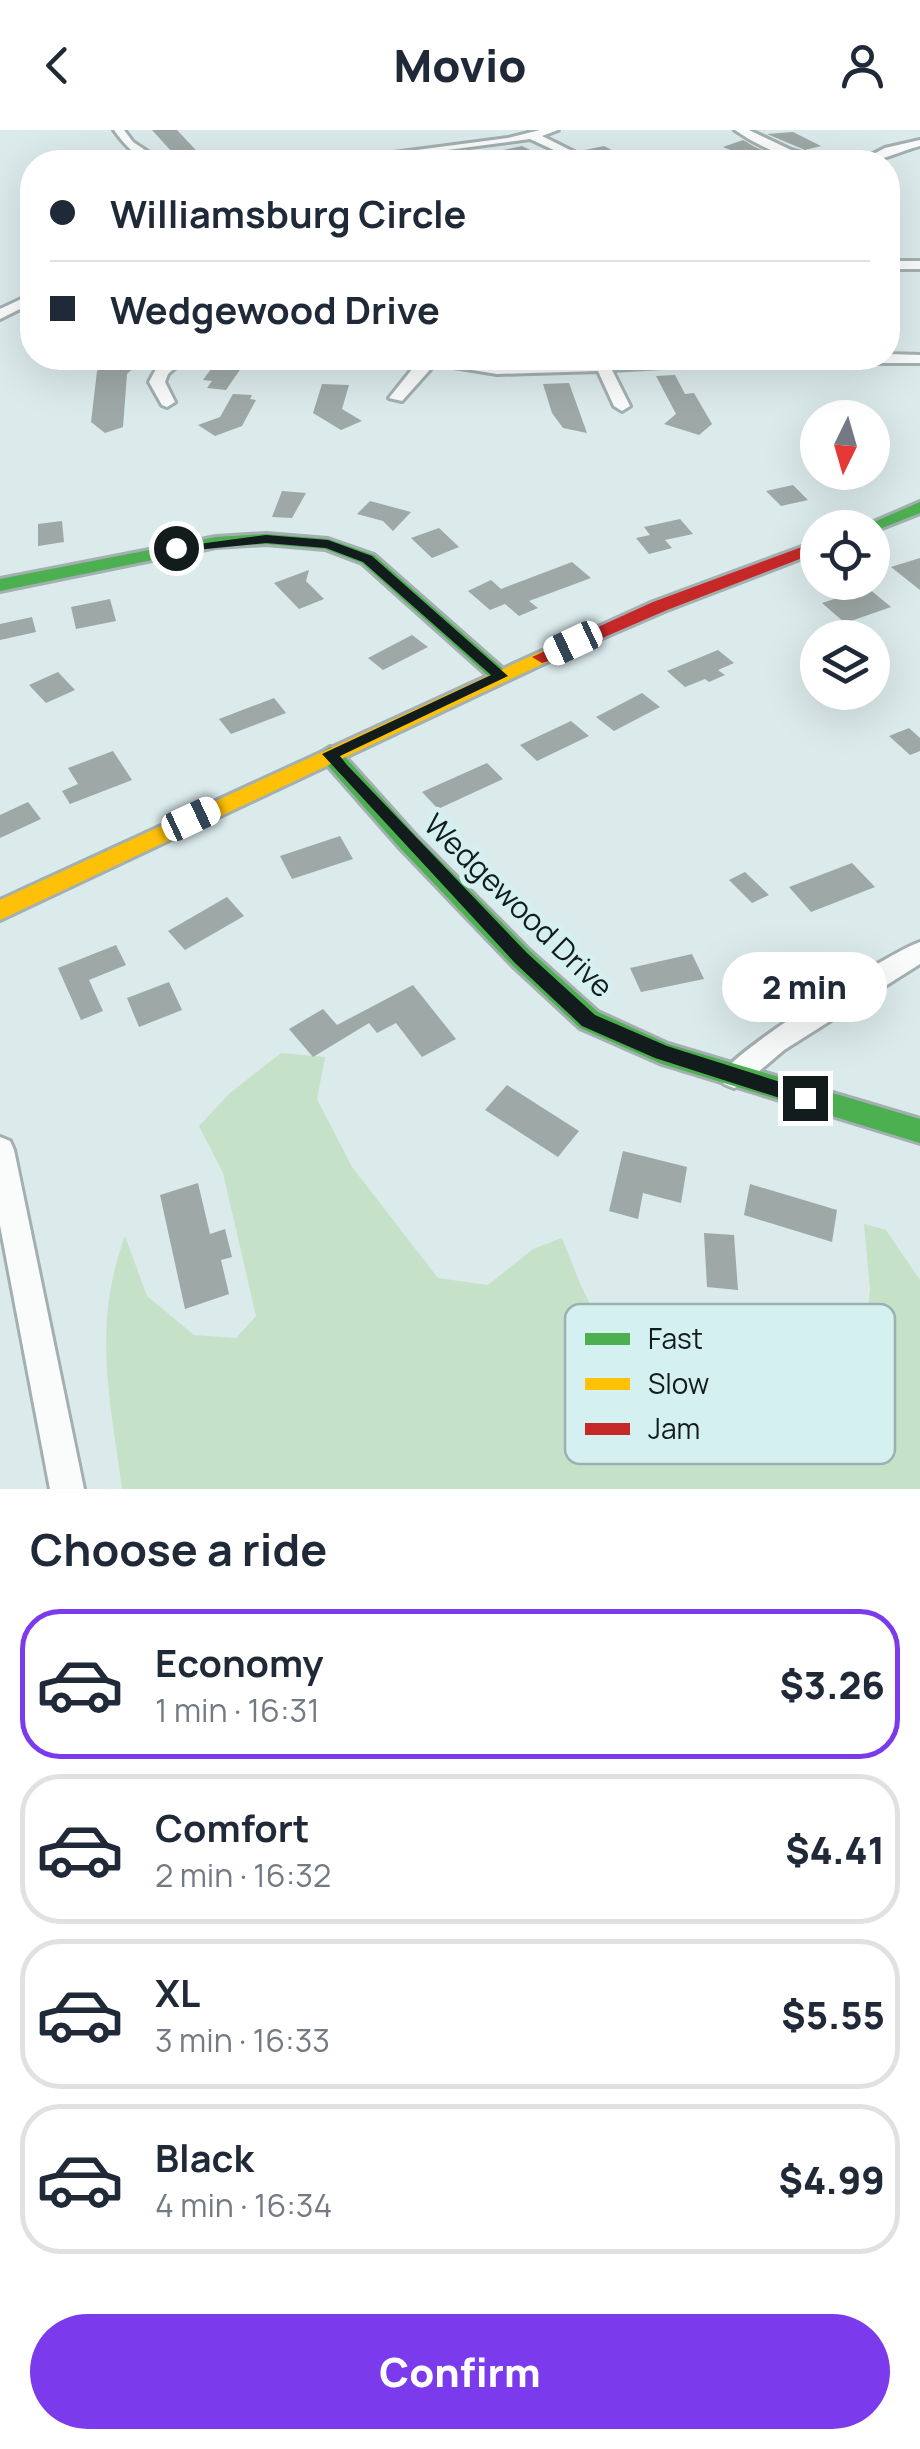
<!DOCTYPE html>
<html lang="en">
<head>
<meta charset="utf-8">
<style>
	body { margin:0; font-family:Manrope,sans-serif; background:#f6f6f7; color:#1f2937; height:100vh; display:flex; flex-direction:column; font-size:38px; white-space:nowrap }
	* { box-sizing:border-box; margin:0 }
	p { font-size:32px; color:#747a83 }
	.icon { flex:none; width:55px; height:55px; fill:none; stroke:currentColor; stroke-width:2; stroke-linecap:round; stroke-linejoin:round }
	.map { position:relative; height:1359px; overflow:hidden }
	.sheet { display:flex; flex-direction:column; background:#fff; flex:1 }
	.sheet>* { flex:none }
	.hud { position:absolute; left:20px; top:20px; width:880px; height:220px; border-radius:40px; box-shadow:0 10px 40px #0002; display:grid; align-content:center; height:220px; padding:0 30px; background:#fff }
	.needle { width:65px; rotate:185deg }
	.fabs { position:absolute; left:800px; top:270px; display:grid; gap:20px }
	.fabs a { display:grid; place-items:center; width:90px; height:90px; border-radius:50%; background:#fff; box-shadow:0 10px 40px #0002; font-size:50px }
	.end { position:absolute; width:45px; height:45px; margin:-22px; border:12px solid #121c1c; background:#fff; box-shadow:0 0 0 5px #fff }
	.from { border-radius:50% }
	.bubble { position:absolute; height:70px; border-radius:35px; background:#fff; box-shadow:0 10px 40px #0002; font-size:32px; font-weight:800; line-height:70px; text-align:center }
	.car { position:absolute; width:30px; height:60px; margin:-30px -15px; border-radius:12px; box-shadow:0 0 8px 2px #0007; background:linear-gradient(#fff 24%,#345 0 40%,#fff 0 76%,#345 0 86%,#fff 0) }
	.hud b { display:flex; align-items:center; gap:35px; height:95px; font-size:38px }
	.hud b+b { border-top:2px solid #e0e1e3 }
	.hud i { width:25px; height:25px; background:#1f2937 }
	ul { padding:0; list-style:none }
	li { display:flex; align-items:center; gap:30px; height:150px; margin:0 20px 15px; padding:0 10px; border:5px solid #e0e1e3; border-radius:40px }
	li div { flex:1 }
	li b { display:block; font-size:38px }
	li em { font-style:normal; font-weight:800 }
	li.current { border-color:#7c3aed }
	li>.icon { width:90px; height:90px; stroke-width:1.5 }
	h2 { padding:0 30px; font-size:45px; line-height:120px }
	.action { display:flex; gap:20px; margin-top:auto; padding:20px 30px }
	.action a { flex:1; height:115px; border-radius:60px; background:#7c3aed; color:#fff; font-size:40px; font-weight:800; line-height:115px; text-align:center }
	header { display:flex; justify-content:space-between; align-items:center; height:130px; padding:0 30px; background:#fff; font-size:45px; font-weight:800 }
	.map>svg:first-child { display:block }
	.green { fill:#c5e2c8 }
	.building { fill:#9da8a7 }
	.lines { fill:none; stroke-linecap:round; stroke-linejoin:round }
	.street-casing { stroke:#a3afb0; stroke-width:6 }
	.fast-casing { stroke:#a3afb0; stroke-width:6 }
	.slow-casing { stroke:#a3afb0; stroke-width:6 }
	.jam-casing { stroke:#a3afb0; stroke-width:6 }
	.street { fill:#fafcfc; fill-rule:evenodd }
	.fast { fill:#4caf50; fill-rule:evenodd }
	.slow { fill:#ffc107; fill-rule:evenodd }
	.jam { fill:#c62828; fill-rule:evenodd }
	.route { fill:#121c1c }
	.labels { text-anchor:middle; stroke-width:10; stroke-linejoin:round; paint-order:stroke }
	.street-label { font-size:30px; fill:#121c1c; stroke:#d5f0f1 }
	.key { fill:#d5f0f1; stroke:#9ab0b1; stroke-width:2.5 }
	.key-label { font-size:28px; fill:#121c1c }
</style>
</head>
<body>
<header><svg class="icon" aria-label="back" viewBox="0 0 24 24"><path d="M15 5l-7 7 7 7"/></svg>Movio<svg class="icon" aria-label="person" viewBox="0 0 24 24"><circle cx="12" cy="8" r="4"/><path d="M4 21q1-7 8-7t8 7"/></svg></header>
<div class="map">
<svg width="920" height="1359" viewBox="0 0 920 1359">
	<rect width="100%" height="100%" fill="#dbeaeb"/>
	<!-- green -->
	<path class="green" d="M281 923 325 927 317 969 352 1037 438 1148 488 1155 533 1119 562 1108 581 1156 605 1202 625 1273 654 1312 820 1320 857 1291 870 1159 864 1094 886 1100 920 1150V1359H122C110 1268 92 1196 125 1106L147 1166 194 1205 236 1208 256 1186 223 1043 199 996 230 963Z"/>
	<!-- building -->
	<g class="building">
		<path d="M152 0H177L207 32H181Z"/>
		<path d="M793 2 821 16 805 20 767 4Z"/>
		<path d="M743 10 755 17 778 27 759 32 723 17Z"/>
		<path d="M522 16 555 32H521L499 21Z"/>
		<path d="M604 16 635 32H597L580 21Z"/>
		<path d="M120 228H144L127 244 123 297 105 303 91 292 97 241 108 231Z"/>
		<path d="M219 228H248L226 260 207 258 212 251 203 250Z"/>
		<path d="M675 245 685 264 694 263 712 294 699 305 664 294 676 284 656 246Z"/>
		<path d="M569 253 587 303 563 298 552 283 543 254Z"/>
		<path d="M322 254 349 255 342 279 362 291 341 300 313 283Z"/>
		<path d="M233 264 252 265 250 269 256 270 242 296 215 306 198 295 220 287Z"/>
		<path d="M793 355 808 370 781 376 766 361Z"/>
		<path d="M282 361 306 363 292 388 272 387Z"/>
		<path d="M370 371 411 382 393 401 383 391 357 384Z"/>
		<path d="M680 389 693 404 665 410 672 418 649 424 636 408 650 405 644 397Z"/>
		<path d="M62 391 64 412 38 416V394Z"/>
		<path d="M439 398 459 417 432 428 411 408Z"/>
		<path d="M920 428V460L891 437Z"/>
		<path d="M572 432 591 448 529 471 538 478 519 486 505 474 490 480 468 461 491 450 501 459Z"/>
		<path d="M309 440 306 451 324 469 299 479 274 453Z"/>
		<path d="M868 458 891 477 845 493 822 473Z"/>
		<path d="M110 469 116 491 76 499 71 477Z"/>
		<path d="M32 487 36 502 0 510V494Z"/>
		<path d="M412 505 428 517 383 540 368 528Z"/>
		<path d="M718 520 734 533 718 540 725 545 709 552 705 549 685 557 667 541Z"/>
		<path d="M58 542 75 560 46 573 29 555Z"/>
		<path d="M642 563 660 577 614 601 596 587Z"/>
		<path d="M274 568 286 583 231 604 219 589Z"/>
		<path d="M571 591 589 606 537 631 520 615Z"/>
		<path d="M909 598 920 608V621L910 625 889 606Z"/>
		<path d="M113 621 132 650 70 674 62 661 78 654 68 638Z"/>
		<path d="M487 633 503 649 438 679 422 662Z"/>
		<path d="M28 672 41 689 0 708V685Z"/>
		<path d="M340 706 353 729 292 749 280 726Z"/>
		<path d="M852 733 875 757 811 782 789 757Z"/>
		<path d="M745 742 769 765 752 773 729 750Z"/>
		<path d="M227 767 244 786 185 820 168 801Z"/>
		<path d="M116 815 126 835 89 850 103 881 81 890 58 838Z"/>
		<path d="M692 824 704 849 641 862 630 838Z"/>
		<path d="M169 852 182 880 139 897 127 868Z"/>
		<path d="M413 855 456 909 422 927 396 893 377 903 369 893 313 927 289 899 323 879 337 895Z"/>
		<path d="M507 955 579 1001 558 1027 485 980Z"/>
		<path d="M623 1021 687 1037 681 1073 643 1063 638 1089 609 1081Z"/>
		<path d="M198 1053 210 1104 225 1099 232 1127 221 1130 229 1164 185 1179 160 1065Z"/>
		<path d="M750 1054 837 1080 832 1112 744 1085Z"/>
		<path d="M704 1103 734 1105 738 1160 707 1157Z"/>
	</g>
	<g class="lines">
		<!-- street casing -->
		<g class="street-casing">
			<g id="street">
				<path d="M114 0H124L133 12 163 32C141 33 126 17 114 0Z"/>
				<path d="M540 0H558L542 6 594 32H580L530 9 355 32H325L508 8Z"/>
				<path d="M735 0H749L791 20 832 32C798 34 762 19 735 0Z"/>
				<path d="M920 10V16C900 21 878 33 858 32L885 18Z"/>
				<rect x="888" y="131" width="32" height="8"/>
				<path d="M32 164V173L0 189V179Z"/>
				<path d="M888 224 920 225V233H731L612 240 630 276 622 281 614 276 598 241 497 244 435 234 402 271 389 268 421 228 531 236 653 228H888Z"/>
				<path d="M170 228H186L168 244 165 252 175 272 167 277 162 275 149 252 156 239Z"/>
				<path d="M920 812V834L784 920 744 954 734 958 724 954 720 946C733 921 890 822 920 812Z"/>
				<path d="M0 1007 10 1011 14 1020 84 1359H50L0 1095Z"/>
			</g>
		</g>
		<!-- fast casing -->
		<g class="fast-casing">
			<g id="fast">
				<path d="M920 372V383L872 402V398H860Z"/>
				<path d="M266 404 328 409 374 425 511 546 501 552 494 551 362 433 325 419 266 414 216 417 0 461V449L216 407Z"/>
				<path d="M330 617 338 619 416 706 530 821 598 882 668 914 920 989V1013L662 934 580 898 512 835 400 718 322 629 319 624Z"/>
			</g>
		</g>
		<!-- slow casing -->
		<g class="slow-casing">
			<path id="slow" d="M542 521 552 527 549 531 0 790V770Z"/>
		</g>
		<!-- jam casing -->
		<g class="jam-casing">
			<path id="jam" d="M818 411V422L667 480 549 531 542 533 532 527 653 472Z"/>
		</g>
		<!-- street -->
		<use href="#street" class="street"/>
		<!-- fast -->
		<use href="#fast" class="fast"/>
		<!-- slow -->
		<use href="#slow" class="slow"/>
		<!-- jam -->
		<use href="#jam" class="jam"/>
	</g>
	<!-- route -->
	<path class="route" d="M266 405 328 410 372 426 508 546 340 626 347 635 527 823 595 885 667 916 812 962V974L805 976 655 928 582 896 515 833 322 624 491 545 363 432 326 418 266 413 176 422 169 418Z"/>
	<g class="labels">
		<!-- street labels -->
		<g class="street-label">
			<text transform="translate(518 776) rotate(44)" y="10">Wedgewood Drive</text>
		</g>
	</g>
	<!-- legend -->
	<rect x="565" y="1174" width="330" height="160" rx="15" class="key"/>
	<rect x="585" y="1203" width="45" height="12" fill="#4caf50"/>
	<rect x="585" y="1248" width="45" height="12" fill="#ffc107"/>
	<rect x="585" y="1293" width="45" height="12" fill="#c62828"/>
	<g class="key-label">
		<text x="648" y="1219">Fast</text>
		<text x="648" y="1264">Slow</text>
		<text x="648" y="1309">Jam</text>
	</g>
</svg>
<div class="fabs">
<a><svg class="needle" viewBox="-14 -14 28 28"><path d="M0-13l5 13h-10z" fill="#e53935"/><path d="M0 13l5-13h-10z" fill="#747a83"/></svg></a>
<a><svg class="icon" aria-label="locate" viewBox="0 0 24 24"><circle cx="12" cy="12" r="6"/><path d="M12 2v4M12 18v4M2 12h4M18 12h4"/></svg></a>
<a><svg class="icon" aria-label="layers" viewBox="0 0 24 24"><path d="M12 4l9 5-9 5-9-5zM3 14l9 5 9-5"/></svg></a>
</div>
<i class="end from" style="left:176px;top:418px"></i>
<i class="end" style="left:805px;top:968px"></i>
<div class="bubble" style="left:722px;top:822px;width:165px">2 min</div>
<i class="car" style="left:573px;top:513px;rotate:245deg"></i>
<i class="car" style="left:191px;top:689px;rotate:65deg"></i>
<div class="hud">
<b><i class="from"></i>Williamsburg Circle</b>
<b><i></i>Wedgewood Drive</b>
</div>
</div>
<section class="sheet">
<h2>Choose a ride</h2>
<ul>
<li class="current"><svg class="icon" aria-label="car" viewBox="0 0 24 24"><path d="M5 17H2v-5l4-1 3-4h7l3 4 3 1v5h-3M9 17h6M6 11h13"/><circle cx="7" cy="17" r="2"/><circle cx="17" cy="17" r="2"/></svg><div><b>Economy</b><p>1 min · 16:31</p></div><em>$3.26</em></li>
<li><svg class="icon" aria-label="car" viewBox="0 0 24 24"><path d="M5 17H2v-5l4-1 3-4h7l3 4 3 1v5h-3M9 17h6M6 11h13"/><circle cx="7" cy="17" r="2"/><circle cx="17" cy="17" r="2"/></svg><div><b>Comfort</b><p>2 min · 16:32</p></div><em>$4.41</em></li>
<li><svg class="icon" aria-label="car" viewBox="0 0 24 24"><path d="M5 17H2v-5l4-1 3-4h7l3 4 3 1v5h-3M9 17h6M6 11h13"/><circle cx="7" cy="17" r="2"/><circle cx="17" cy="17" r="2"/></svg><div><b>XL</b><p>3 min · 16:33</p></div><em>$5.55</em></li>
<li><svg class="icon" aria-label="car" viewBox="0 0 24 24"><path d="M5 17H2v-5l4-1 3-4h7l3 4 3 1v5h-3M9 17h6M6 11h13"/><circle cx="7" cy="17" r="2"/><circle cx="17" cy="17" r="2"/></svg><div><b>Black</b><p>4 min · 16:34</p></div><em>$4.99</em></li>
</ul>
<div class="action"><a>Confirm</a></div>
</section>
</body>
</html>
